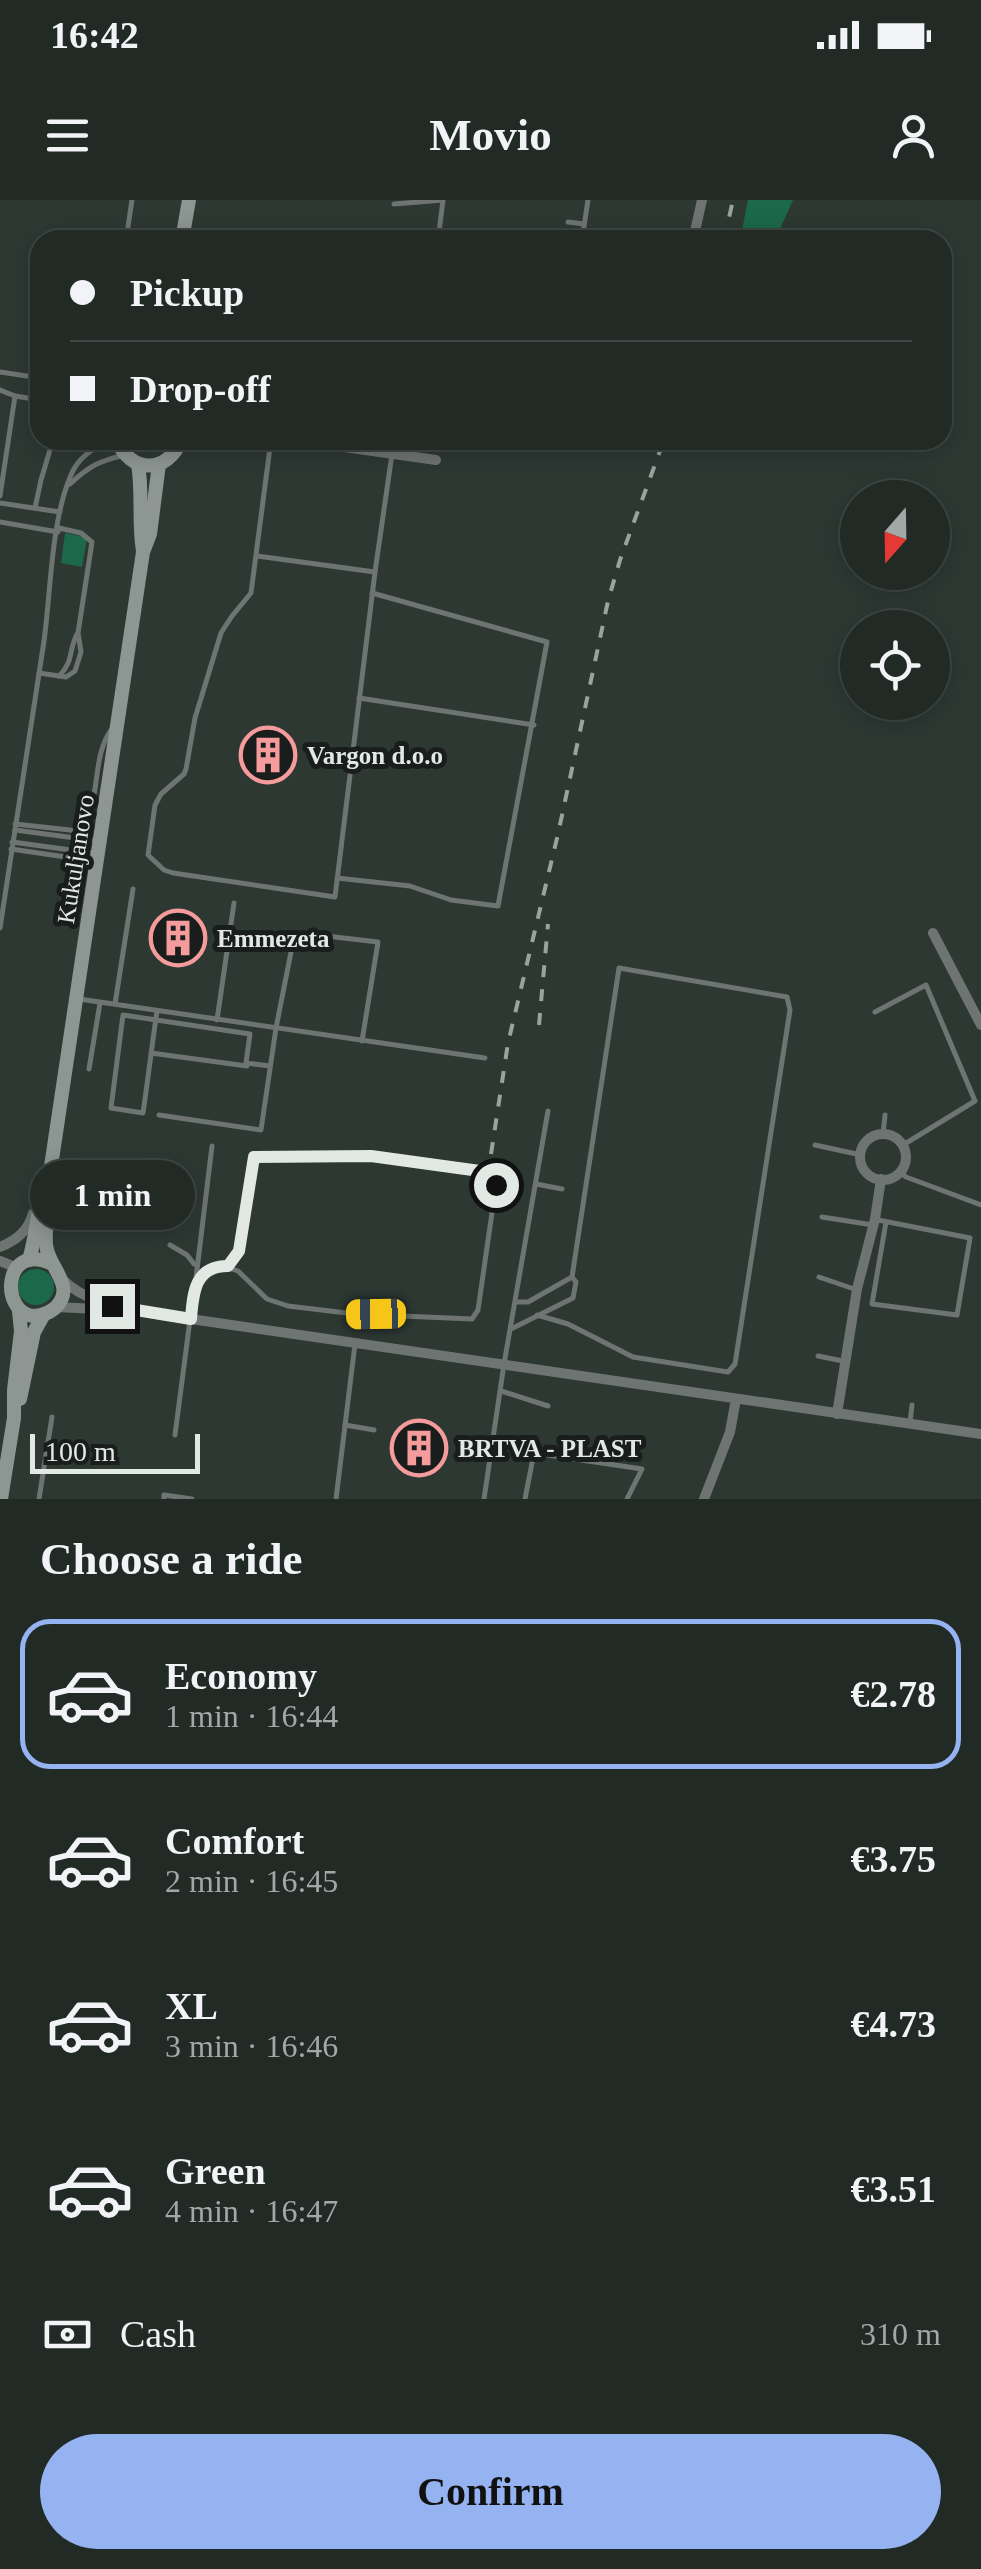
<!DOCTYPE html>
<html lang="en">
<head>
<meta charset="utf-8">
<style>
	body { margin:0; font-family:"Times New Roman",serif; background:#2e3632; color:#f1f3f6; height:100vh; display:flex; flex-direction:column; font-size:38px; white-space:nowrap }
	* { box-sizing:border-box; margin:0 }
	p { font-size:32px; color:#a2a7a7 }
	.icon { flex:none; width:55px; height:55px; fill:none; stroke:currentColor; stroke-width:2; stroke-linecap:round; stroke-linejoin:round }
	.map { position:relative; height:1299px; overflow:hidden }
	.sheet { display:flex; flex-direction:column; background:#222a26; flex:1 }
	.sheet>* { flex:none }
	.guide { position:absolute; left:30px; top:30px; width:922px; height:220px; border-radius:30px; box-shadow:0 5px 25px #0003,0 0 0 2px #3f4643; display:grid; align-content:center; height:220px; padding:0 40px; background:#222a26 }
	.needle { width:65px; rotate:200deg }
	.controls { position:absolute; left:840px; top:280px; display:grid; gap:20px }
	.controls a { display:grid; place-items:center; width:110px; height:110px; border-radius:50%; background:#222a26; box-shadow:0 5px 25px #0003,0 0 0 2px #3f4643; font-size:50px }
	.scale { position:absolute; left:30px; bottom:25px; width:170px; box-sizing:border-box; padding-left:10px; border:5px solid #e2e9e5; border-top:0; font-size:28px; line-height:35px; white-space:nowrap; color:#e2e9e5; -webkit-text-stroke:8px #191e1c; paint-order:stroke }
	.end { position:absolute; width:45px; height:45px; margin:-22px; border:12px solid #e2e9e5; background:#111; box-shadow:0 0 0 5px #111 }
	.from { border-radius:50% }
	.bubble { position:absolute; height:70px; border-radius:35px; background:#222a26; box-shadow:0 5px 25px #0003,0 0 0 2px #3f4643; font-size:32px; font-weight:600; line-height:70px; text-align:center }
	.car { position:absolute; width:30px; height:60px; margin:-30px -15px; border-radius:12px; box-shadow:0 0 8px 2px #0007; background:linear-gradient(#f5c518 24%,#345 0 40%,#f5c518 0 76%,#345 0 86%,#f5c518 0) }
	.guide b { display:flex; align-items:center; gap:35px; height:95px; font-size:38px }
	.guide b+b { border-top:2px solid #3f4643 }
	.guide i { width:25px; height:25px; background:#f1f3f6 }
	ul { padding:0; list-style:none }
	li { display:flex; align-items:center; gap:30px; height:150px; margin:0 20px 15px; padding:0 20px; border:5px solid transparent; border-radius:30px }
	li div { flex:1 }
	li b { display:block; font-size:38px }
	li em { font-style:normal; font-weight:600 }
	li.on { border-color:#95b2f1 }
	li>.icon { width:90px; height:90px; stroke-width:1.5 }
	h2 { padding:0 40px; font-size:45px; line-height:120px }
	.pay { display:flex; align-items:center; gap:25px; height:110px; padding:0 40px; font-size:38px }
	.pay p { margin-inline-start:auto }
	.primary-button { display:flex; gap:20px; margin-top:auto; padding:20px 40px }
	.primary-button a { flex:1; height:115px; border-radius:60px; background:#95b2f1; color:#111; font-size:40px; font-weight:600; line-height:115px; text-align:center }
	.status { display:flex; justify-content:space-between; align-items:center; height:70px; padding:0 50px; background:#222a26; direction:ltr }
	.status svg { height:28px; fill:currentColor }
	header { display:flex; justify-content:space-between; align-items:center; height:130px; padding:0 40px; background:#222a26; font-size:45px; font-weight:600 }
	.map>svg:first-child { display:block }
	.green { fill:#1c684a }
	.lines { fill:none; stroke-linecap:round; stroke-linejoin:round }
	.service { stroke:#6e7471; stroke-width:5 }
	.minor { stroke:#6e7471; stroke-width:10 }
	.secondary { stroke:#8d9692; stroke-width:14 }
	.rail { stroke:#9aa39e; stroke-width:4; stroke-dasharray:12 12; stroke-linecap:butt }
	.route { stroke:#e2e9e5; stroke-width:12 }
	.labels { text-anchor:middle; stroke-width:10; stroke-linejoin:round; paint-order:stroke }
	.poi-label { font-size:25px; font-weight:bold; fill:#e2e9e5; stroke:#191e1c; text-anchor:start }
	.street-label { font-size:25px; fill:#e2e9e5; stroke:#191e1c }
</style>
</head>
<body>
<div class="status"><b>16:42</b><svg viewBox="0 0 49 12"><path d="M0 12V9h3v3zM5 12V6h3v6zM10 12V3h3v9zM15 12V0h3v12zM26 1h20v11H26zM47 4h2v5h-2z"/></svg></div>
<header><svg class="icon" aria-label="menu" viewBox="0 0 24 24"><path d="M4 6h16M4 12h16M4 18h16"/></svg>Movio<svg class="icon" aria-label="person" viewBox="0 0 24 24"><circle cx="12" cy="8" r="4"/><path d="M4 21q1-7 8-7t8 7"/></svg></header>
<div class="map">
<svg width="981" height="1299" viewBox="0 0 981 1299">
	<rect width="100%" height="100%" fill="#2d3833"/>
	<!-- green -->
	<g class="green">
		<path d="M748 0H793L775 40H740Z"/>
		<path d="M65 333 81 336 87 339 82 367 61 363Z"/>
		<circle cx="36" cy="1087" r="18"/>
	</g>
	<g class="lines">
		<!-- service -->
		<g class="service">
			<path d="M394 4 443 0"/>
			<path d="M568 22 584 24"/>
			<path d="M126 40 132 0"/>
			<path d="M438 40 443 0"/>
			<path d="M582 40 588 0"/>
			<path d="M0 172 40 178"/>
			<path d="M0 190 15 196 0 296"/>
			<path d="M15 196 40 200"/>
			<path d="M271 240 251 393 232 416 221 433 195 518 186 569 184 574 161 594 155 605 148 655 164 670 173 673 335 697 375 372 392 254"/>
			<path d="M70 284C89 266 99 261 125 255"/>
			<path d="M0 303 60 312"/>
			<path d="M35 308 41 280 53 240"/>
			<path d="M0 322 58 332"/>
			<path d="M257 356 375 372"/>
			<path d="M39 473 66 477 75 471 81 452 78 433 92 342 81 333 59 328"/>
			<path d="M59 476C74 461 68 452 77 434"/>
			<path d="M359 498 534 525"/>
			<path d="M15 624 79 631C103 602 90 560 111 530"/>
			<path d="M15 630 98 641"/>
			<path d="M12 642 93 653"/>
			<path d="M11 649 93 661"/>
			<path d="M337 678 410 686 451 700 498 706 547 442 372 393"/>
			<path d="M0 728C14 632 30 537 44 441 51 390 51 321 71 275 78 257 94 248 110 240"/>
			<path d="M79 799 485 858"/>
			<path d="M115 804 133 689"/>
			<path d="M157 811C152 845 148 879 143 913L111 908 123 815 250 834 246 863 270 866"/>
			<path d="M875 812 926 785 975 901 903 945"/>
			<path d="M217 820 234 703"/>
			<path d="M151 853 247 866"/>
			<path d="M89 869 100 803"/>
			<path d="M159 915 261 930 276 828 292 747 297 740 309 734 378 742 362 841"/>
			<path d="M883 934 885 915"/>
			<path d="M815 945 861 955"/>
			<path d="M900 972 906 977 981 1005"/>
			<path d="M536 984 562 989"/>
			<path d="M822 1017 873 1025"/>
			<path d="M878 1020 970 1038 957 1115 872 1104 886 1022"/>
			<path d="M170 1045 187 1055 194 1064"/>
			<path d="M819 1077 854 1089"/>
			<path d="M195 1086 212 946"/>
			<path d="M517 1102H528L572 1077"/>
			<path d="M511 1129 573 1098 576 1082 572 1077 619 768 787 797 790 810 735 1164 728 1172 633 1157 568 1124 537 1115"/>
			<path d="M818 1156 843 1161"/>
			<path d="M501 1191 548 1206"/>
			<path d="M910 1223 912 1205"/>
			<path d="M345 1225 374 1230"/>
			<path d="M175 1235 194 1089 203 1075 213 1068 223 1066 238 1071 267 1099 288 1106 355 1114 472 1119 478 1110 496 985 494 979 487 973 371 956 254 957 239 1051 228 1067"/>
			<path d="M39 1299 52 1217"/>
			<path d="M164 1299V1295L192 1299"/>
			<path d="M336 1299 355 1144"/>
			<path d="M484 1299 504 1164 548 911"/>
			<path d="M525 1299 534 1253 642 1269 627 1299"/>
		</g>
		<!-- minor -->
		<g class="minor">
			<path d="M693 40 702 0"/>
			<path d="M295 240 436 260"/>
			<path d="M933 733 981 825"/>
			<circle cx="883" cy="957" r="23"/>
			<path d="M0 1047C17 1040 28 1031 33 1013"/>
			<path d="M0 1061 15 1067"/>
			<path d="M62 1079C85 1103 124 1108 156 1114L981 1234"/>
			<path d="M56 1107 97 1109 111 1106"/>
			<path d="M837 1214 857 1089 875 1019 881 979"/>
			<path d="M704 1299 730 1232 736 1199"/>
		</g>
		<!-- secondary -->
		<g class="secondary">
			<path d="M182 40 189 0"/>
			<path d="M117 240C130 274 168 274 181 240"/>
			<path d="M138 264C143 293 138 322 143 351"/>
			<path d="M29 1060C38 1031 37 1000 50 974"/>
			<path d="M50 1063C3 1043 0 1112 33 1116 41 1116 49 1113 55 1108 78 1086 47 1067 46 1044 44 1020 53 998 50 973L143 352 150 334 159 264"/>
			<path d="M20 1199 34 1132 44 1114"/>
			<path d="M1 1299 14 1218V1190L21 1131 19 1111"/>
		</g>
		<!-- rail -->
		<g class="rail">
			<path d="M724 40 733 0"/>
			<path d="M539 825 548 724"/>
			<path d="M491 954 508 843 558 634 608 401 620 360 664 240"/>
		</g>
	</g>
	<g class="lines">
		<!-- route -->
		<path class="route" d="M112 1106 191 1119C193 1092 195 1066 228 1066L239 1051 254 957 371 956 487 972 494 979 496 985"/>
	</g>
	<!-- icons -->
	<defs>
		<g id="building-ring" transform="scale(2.875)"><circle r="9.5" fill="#191e1c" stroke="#f59b9c" stroke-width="1.5"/><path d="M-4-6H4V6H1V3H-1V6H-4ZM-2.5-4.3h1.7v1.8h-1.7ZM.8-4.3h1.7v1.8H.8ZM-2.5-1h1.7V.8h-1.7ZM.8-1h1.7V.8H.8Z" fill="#f59b9c"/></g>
	</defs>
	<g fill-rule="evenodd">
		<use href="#building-ring" x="268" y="555"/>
		<use href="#building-ring" x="178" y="738"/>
		<use href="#building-ring" x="419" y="1248"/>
	</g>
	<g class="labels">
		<!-- poi labels -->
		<g class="poi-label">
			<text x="307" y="564">Vargon d.o.o</text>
			<text x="217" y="747">Emmezeta</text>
			<text x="458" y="1257">BRTVA - PLAST</text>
		</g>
		<!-- street labels -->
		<g class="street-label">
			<text transform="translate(75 659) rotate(-81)" y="9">Kukuljanovo</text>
		</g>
	</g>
</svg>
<div class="controls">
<a><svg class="needle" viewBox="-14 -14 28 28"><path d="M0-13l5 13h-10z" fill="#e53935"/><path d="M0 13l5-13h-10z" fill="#a2a7a7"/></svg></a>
<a><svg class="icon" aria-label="locate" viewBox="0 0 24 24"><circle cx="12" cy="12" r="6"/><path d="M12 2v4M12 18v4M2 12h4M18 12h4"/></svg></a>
</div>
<div class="scale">100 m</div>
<i class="end from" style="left:496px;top:985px"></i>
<i class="end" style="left:112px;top:1106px"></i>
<div class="bubble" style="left:30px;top:960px;width:165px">1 min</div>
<i class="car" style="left:376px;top:1114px;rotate:269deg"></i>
<div class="guide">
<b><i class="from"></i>Pickup</b>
<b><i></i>Drop-off</b>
</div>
</div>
<section class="sheet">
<h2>Choose a ride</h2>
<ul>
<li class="on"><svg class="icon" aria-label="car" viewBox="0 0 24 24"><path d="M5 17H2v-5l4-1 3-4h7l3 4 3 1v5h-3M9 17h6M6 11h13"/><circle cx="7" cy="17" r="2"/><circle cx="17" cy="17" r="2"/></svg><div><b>Economy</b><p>1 min · 16:44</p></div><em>€2.78</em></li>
<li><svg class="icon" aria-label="car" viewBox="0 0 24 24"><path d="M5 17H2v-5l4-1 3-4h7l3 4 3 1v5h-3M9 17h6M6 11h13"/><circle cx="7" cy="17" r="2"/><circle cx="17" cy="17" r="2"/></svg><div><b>Comfort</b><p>2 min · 16:45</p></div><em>€3.75</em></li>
<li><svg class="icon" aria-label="car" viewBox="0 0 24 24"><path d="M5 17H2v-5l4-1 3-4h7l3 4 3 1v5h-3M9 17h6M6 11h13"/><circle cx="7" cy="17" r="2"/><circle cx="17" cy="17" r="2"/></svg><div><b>XL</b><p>3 min · 16:46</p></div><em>€4.73</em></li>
<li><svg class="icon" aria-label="car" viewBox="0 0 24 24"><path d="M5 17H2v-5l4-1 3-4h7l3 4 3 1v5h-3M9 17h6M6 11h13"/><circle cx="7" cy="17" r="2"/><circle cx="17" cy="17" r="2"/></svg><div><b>Green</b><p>4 min · 16:47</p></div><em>€3.51</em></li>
</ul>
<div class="pay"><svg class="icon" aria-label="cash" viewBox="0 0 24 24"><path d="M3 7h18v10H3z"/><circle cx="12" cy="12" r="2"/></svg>Cash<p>310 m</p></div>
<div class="primary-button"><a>Confirm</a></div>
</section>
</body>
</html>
